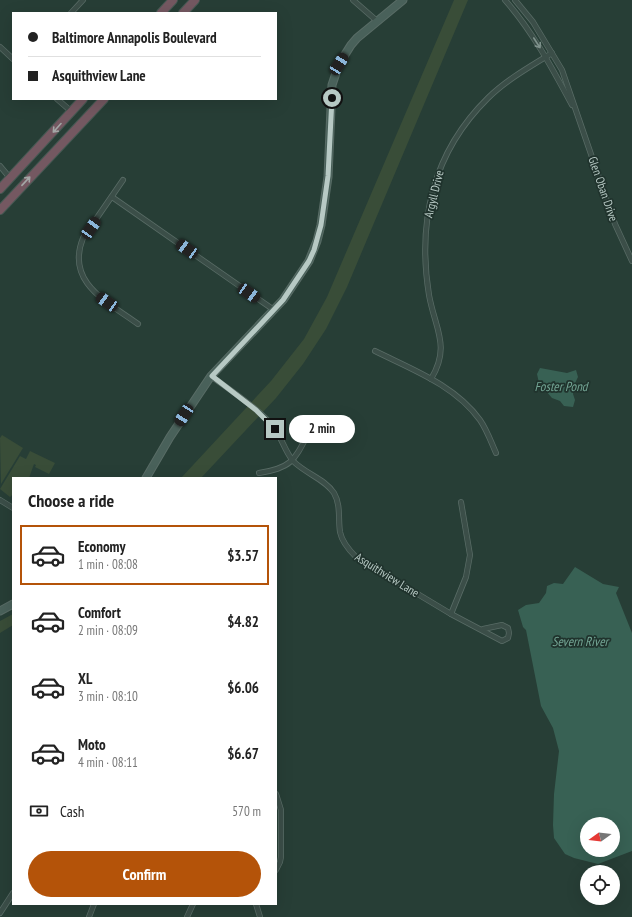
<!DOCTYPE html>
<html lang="en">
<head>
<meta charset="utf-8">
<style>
	body { margin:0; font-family:"PT Sans Narrow",sans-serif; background:#f2f2f2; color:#222; height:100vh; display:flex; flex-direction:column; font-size:15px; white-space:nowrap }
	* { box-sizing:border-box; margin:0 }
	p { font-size:13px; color:#767676 }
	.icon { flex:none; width:22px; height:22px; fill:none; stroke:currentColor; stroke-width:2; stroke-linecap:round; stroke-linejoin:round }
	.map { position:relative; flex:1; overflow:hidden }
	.side { position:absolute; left:12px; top:477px; width:265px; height:428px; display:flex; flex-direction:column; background:#fff; border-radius:0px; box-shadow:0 4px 16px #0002 }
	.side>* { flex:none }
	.hud { position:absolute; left:12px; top:12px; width:265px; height:88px; border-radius:0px; box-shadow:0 4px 16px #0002; display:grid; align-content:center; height:88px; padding:0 16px; background:#fff }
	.needle { width:26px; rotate:255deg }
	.buttons { position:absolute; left:580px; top:817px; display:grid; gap:8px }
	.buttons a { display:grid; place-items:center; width:40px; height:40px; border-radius:50%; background:#fff; box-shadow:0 4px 16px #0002; font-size:20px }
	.end { position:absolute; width:18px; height:18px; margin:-9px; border:5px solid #b7c9c4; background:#111; box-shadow:0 0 0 2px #111 }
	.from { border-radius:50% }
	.bubble { position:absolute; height:28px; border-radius:14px; background:#fff; box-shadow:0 4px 16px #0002; font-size:13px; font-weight:600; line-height:28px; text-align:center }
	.car { position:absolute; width:12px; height:24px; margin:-12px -6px; border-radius:5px; box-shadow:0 0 3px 1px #0007; background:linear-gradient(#222 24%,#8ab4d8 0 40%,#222 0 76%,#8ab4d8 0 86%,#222 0) }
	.hud b { display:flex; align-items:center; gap:14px; height:38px; font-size:15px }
	.hud b+b { border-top:1px solid #e0e0e0 }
	.hud i { width:10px; height:10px; background:#222 }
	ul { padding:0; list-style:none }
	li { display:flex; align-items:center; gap:12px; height:60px; margin:0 8px 6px; padding:0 8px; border:2px solid transparent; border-radius:0px }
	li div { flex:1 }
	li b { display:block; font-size:15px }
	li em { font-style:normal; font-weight:600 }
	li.current { border-color:#b45309 }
	li>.icon { width:36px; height:36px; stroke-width:1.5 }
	h2 { padding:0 16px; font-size:18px; line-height:48px }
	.pay { display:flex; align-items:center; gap:10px; height:44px; padding:0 16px; font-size:15px }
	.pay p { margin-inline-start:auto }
	.cta { display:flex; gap:8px; margin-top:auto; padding:8px 16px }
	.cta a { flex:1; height:46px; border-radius:24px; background:#b45309; color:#fff; font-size:16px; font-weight:600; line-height:46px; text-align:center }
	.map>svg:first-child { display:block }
	.green { fill:#394d38 }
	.water { fill:#386154; fill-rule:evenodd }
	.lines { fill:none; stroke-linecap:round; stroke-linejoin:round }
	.street-casing { stroke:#596c66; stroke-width:6 }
	.secondary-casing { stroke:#596c66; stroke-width:9 }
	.highway-casing { stroke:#465953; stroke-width:10 }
	.street { stroke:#3b4e48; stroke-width:4.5 }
	.secondary { stroke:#49615a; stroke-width:7 }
	.highway { stroke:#745861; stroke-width:8 }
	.oneway { stroke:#7f928c }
	.oneway2 { stroke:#a3a7a6 }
	.route { stroke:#b7c9c4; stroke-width:5 }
	.labels { text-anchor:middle; stroke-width:3.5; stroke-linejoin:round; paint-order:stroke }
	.street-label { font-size:12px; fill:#b7c9c4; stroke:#20332d }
	.water-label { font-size:13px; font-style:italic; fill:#73a594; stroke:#20332d }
</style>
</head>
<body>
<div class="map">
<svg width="632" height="917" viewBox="0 0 632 917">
	<rect width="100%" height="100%" fill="#273e36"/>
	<!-- green -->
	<g class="green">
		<path d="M454 0H468L347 287 326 329 303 364 276 398 201 478H181L271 381 304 339 327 297Z"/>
		<path d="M2 435 23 448 1 484 0 438Z"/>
		<path d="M30 451 55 463 49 474 35 467 36 465 34 464 29 478H13V494L10 497 0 489 20 456 26 459Z"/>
		<path d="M13 614V625L0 633V621Z"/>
	</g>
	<!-- water -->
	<g class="water">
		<path d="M540 368 567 373 576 370 578 377 575 383 573 394 575 400 573 407 564 406 560 401 552 398 539 383 537 374Z"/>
		<path d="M575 567 603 584 619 587 616 593 632 633V851L598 864 574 858 565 854 554 838 553 825 554 794 559 751 553 728 541 706 526 630 523 627 518 610 526 605 539 603 546 593 547 586 554 583 563 584ZM587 824H613V850H587Z"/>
	</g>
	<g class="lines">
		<!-- street casing -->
		<g class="street-casing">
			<g id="street">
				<path d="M353 0 377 21"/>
				<path d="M505 0C533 32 552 68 572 105"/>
				<path d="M515 0 533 22 562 70 615 224 632 261"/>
				<path d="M71 13 83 0"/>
				<path d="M0 47 13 59"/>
				<path d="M57 99 72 112"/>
				<path d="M0 166 10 178"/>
				<path d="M123 180 83 238C65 283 108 302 138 324"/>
				<path d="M112 197 274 310"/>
				<path d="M375 351C411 369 455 385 480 420 487 430 491 442 496 453"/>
				<path d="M211 376C230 390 262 411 275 429 282 439 285 451 293 461 306 474 325 479 334 493 341 505 338 519 340 532 342 542 349 550 356 557L451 614 502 641 508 638 509 633 508 628 502 625 483 629"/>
				<path d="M431 379C451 346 435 329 429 295 417 221 433 152 488 98 506 80 531 66 552 53"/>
				<path d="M259 473C291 468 294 461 308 434"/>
				<path d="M0 500 13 508"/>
				<path d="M451 614 466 577 470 555 461 502"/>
				<path d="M276 794 281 810V857L280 862 276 870"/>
				<path d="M256 904 260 917"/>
				<path d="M0 913 13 893"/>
				<path d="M89 917 94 904"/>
				<path d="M187 917 193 904"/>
			</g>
		</g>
		<!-- secondary casing -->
		<g class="secondary-casing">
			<g id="secondary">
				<path d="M146 478 170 437 211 376 283 300 309 261 317 241 321 225 328 177 332 85 339 64 351 45 357 38 403 0"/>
				<path d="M0 611 13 604"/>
			</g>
		</g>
		<!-- highway casing -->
		<g class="highway-casing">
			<g id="highway">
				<path d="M161 13 173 0"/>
				<path d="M183 13 195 0"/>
				<path d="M0 189 83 99"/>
				<path d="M0 210 104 99"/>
			</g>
		</g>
		<!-- street -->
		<use href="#street" class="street"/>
		<!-- secondary -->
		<use href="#secondary" class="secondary"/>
		<!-- highway -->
		<use href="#highway" class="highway"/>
	</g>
	<!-- one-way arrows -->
	<defs><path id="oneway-shaft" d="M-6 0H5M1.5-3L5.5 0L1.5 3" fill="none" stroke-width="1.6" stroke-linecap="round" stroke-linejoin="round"/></defs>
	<use class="oneway" href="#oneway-shaft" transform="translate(537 43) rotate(57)"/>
	<g class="oneway2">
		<use href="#oneway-shaft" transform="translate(57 128) rotate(132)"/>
		<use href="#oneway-shaft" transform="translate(26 181) rotate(-47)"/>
	</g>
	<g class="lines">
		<!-- route -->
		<path class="route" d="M275 429 256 410 212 376 283 300 309 261 314 250 321 225 328 176 332 98"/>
	</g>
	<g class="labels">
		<!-- street labels -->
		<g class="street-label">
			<text transform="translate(603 189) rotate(71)" y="4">Glen Oban Drive</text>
			<text transform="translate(434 194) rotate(-76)" y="4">Argyll Drive</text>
			<text transform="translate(387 575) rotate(32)" y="4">Asquithview Lane</text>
		</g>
		<!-- water labels -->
		<g class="water-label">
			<text x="561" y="391">Foster Pond</text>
			<text x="580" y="646">Severn River</text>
		</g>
	</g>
</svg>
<div class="buttons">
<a><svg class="needle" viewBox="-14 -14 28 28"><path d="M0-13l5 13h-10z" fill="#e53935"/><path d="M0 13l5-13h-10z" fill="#767676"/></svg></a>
<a><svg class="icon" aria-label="locate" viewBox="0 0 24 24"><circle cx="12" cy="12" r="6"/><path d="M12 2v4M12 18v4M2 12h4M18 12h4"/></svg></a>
</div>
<i class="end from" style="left:332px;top:98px"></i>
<i class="end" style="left:275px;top:429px"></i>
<div class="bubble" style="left:289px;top:415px;width:66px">2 min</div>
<i class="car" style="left:339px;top:64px;rotate:32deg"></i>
<i class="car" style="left:91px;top:228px;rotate:35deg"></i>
<i class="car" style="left:187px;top:249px;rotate:305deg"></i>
<i class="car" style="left:249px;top:293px;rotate:125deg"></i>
<i class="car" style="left:107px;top:302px;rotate:305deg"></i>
<i class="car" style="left:184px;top:415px;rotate:213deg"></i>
<div class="hud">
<b><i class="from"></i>Baltimore Annapolis Boulevard</b>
<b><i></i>Asquithview Lane</b>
</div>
<section class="side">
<h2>Choose a ride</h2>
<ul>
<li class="current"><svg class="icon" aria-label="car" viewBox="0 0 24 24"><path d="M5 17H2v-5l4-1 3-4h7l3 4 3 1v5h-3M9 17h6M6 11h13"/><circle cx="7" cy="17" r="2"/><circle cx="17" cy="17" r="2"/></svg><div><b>Economy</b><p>1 min · 08:08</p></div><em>$3.57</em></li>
<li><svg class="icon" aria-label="car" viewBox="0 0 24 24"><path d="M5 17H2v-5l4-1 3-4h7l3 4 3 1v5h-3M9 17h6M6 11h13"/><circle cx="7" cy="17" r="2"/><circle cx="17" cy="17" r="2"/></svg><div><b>Comfort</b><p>2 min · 08:09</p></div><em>$4.82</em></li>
<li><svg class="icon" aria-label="car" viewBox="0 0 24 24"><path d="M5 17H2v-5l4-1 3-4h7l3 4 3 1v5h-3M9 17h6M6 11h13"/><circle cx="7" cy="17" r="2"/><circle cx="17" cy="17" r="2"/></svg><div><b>XL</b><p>3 min · 08:10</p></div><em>$6.06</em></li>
<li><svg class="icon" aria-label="car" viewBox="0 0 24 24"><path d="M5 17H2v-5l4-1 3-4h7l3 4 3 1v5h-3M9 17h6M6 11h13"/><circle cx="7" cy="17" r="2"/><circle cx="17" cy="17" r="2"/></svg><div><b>Moto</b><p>4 min · 08:11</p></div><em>$6.67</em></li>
</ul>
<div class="pay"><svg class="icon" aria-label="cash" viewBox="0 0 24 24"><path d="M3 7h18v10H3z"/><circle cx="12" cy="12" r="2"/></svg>Cash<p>570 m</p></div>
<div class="cta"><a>Confirm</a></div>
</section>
</div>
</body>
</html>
